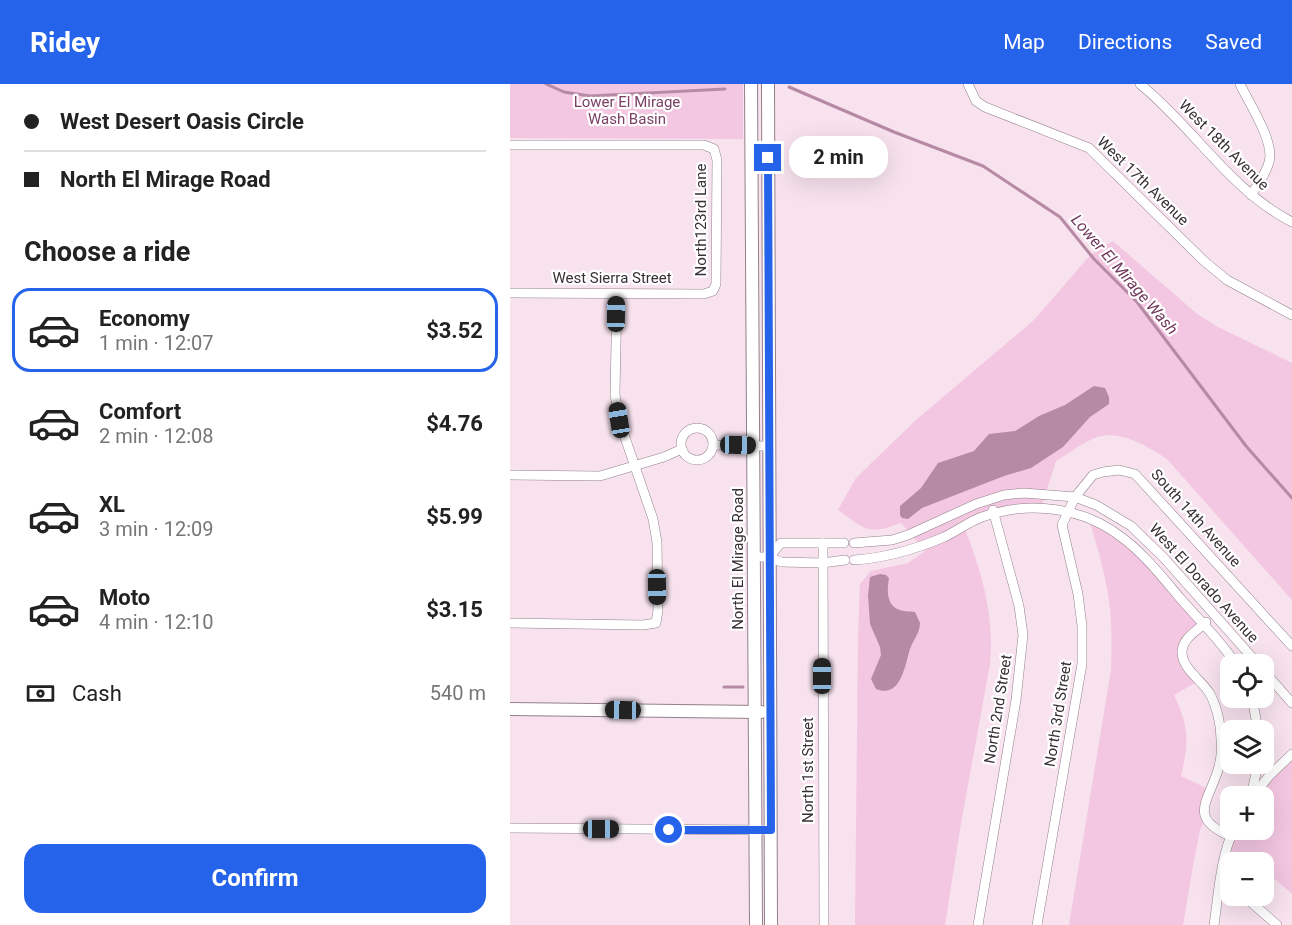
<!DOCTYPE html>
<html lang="en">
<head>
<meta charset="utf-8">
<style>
	body { margin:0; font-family:Roboto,sans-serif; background:#f6f6f6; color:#222; height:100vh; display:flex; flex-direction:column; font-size:22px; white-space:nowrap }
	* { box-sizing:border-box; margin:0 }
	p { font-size:20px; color:#767676 }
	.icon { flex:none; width:33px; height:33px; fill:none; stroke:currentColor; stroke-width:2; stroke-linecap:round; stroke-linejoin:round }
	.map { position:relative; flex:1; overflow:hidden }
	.drawer { display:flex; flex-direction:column; background:#fff; width:510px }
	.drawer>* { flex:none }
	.banner { display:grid; align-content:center; height:132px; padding:0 24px; background:#fff }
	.buttons { position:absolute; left:710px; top:570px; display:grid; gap:12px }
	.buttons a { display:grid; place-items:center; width:54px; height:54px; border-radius:12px; background:#fff; box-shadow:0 6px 24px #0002; font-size:30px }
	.end { position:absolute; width:27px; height:27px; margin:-14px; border:8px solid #2563eb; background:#fff; box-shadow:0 0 0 3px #fff }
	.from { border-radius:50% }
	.bubble { position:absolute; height:42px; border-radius:18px; background:#fff; box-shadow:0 6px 24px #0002; font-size:20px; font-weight:700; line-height:42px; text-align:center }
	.car { position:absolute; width:18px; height:36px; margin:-18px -9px; border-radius:8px; box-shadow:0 0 4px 2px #0007; background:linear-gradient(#222 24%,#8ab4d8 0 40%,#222 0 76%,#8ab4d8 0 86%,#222 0) }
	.banner b { display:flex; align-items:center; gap:21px; height:57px; font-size:22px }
	.banner b+b { border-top:2px solid #e0e0e0 }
	.banner i { width:15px; height:15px; background:#222 }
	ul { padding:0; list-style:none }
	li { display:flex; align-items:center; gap:18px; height:84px; margin:0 12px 9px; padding:0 12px; border:3px solid transparent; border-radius:18px }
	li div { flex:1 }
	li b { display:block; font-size:22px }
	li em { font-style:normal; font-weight:700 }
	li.current { border-color:#2563eb }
	li>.icon { width:54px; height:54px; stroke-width:1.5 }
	h2 { padding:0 24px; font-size:27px; line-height:72px }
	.pay { display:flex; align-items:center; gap:15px; height:66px; padding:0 24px; font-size:22px }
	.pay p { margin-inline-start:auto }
	.primary-button { display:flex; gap:12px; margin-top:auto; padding:12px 24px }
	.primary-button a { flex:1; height:69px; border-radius:18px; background:#2563eb; color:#fff; font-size:24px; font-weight:700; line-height:69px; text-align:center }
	header { display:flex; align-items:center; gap:36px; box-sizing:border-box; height:84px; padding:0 30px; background:#2563eb; color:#fff }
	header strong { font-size:28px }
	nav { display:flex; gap:33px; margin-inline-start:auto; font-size:21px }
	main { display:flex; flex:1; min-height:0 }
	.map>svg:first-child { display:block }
	.green { fill:#f3c6e1 }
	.water { fill:#b689a4 }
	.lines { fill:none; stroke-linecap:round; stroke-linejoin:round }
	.stream { stroke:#b689a4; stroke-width:3 }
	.street-casing { stroke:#92808b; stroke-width:10 }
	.secondary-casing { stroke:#92808b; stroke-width:14 }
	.street { stroke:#fff; stroke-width:9 }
	.secondary { stroke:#fff; stroke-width:12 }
	.route { stroke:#2563eb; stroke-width:8 }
	.labels { text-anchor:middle; stroke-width:4.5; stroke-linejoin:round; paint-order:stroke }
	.park-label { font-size:15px; fill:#7a4066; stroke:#fff }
	.street-label { font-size:15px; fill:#372f34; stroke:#fff }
	.water-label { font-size:16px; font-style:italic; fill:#71375d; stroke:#fff }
</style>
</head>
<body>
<header>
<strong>Ridey</strong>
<nav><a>Map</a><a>Directions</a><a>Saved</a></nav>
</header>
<main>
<section class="drawer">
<div class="banner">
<b><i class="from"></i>West Desert Oasis Circle</b>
<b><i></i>North El Mirage Road</b>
</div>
<h2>Choose a ride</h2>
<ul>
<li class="current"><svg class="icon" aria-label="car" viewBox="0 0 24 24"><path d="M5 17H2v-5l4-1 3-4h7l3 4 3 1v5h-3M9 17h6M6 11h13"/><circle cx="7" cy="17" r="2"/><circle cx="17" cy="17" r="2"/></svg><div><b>Economy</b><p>1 min · 12:07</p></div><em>$3.52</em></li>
<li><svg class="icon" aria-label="car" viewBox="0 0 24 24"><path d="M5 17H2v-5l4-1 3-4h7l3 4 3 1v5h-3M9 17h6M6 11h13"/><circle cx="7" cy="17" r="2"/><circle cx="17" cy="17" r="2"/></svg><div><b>Comfort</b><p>2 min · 12:08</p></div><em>$4.76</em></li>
<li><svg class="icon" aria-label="car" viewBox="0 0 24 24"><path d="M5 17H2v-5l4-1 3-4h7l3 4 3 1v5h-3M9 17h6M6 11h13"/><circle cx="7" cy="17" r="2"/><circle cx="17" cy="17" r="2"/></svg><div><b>XL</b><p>3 min · 12:09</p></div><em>$5.99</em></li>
<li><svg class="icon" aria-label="car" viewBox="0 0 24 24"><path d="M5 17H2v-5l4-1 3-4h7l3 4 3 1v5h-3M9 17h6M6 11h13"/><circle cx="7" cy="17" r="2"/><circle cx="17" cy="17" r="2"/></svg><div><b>Moto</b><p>4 min · 12:10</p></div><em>$3.15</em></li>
</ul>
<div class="pay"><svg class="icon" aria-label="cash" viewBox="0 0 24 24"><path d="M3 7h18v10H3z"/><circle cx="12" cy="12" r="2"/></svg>Cash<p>540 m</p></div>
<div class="primary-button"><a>Confirm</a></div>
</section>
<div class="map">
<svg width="782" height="841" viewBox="0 0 782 841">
	<rect width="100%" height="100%" fill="#f7e2ee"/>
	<!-- green -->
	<g class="green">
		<path d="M0 0H233V55L0 54Z"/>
		<path d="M603 157 686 229 706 242 782 279V516L657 375C637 362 612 346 587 353 573 358 558 370 546 377L531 424H513L454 442C471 487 485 531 480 580L451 739 435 841H345L348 555 350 500 361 487 398 479 415 467 391 439C358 452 355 445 328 426L346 394 406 336 524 236 576 176 587 166Z"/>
		<path d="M579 435 613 454 694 540 672 568 690 596 664 611C679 643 679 658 671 692L700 706 695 735 690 746 684 776 673 841H559L601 586C602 562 602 539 599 516 595 488 587 462 579 435Z"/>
		<path d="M782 670V810L753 785V778H745L717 765 724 746H753V712H743Z"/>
	</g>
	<!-- water -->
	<g class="water">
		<path d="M584 302 595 304 599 313V320L580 333 553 363 521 384 494 392 412 424 398 435 392 434 390 431V422L411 404 428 379 464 367 479 350 505 347 529 332 555 321Z"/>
		<path d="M370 490 376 491 379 494C377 505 376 522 390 526 395 528 400 527 405 528L410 539C410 549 403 556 400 565 395 581 391 615 366 605L361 595 371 571 370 563 360 540 358 511 360 493Z"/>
	</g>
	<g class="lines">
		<!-- stream -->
		<g class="stream">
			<path d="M36 0 54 8 80 12 215 5"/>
			<path d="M279 3 384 48 473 82 550 133 584 175 627 218 736 362 782 414"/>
			<path d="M214 603H233"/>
		</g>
		<!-- street casing -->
		<g class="street-casing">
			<g id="street">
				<path d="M458 0 466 17 475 23 579 64 694 177 717 196 782 231"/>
				<path d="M630 0C683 43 721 107 782 138"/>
				<path d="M730 0C739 19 765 58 759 78 756 90 748 100 741 111"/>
				<path d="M0 61H194L204 65 207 76 206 200 203 207 194 210 0 209"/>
				<circle cx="187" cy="360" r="16"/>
				<path d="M203 361 259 362"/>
				<path d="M0 391 90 392 154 373 172 365"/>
				<path d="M313 459 314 841"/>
				<path d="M344 459 382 456 398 451 466 420 494 411 514 409 565 413 586 421 621 442 654 474 748 580"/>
				<path d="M243 473H259L271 478 312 479 335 476"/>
				<path d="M259 473 271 459H334"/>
				<path d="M344 476C376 474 403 466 432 454 446 448 458 438 472 433 520 416 574 423 614 455 635 471 653 494 670 514 689 536 710 556 726 580"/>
				<path d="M696 538C686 548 672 554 672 569 673 586 693 597 700 610 707 623 711 641 711 655 712 665 711 676 708 686 698 718 678 734 720 752"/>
				<path d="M0 539 133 541 146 539 148 526 147 458 143 435 109 336 105 310 107 210"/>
				<path d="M753 586 782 619"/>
				<path d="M742 614 748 646"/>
				<path d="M741 712 748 680"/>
				<path d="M743 712 759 692 782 670"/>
				<path d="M0 744 260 746"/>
				<path d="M734 812 767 841"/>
				<path d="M468 841 506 616 513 551 509 522 483 426"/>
				<path d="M527 841 572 580V542L568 510 552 441 565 413 583 391 593 388 609 386 625 390 782 562"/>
				<path d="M704 841C708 814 711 769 724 746"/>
			</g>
		</g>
		<!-- secondary casing -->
		<g class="secondary-casing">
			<g id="secondary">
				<path d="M241 0 246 841"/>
				<path d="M258 0 261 841"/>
				<path d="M0 625 251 628"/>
			</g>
		</g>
		<!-- street -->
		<use href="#street" class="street"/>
		<!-- secondary -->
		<use href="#secondary" class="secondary"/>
	</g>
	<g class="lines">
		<!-- route -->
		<path class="route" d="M159 746H261L258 74"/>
	</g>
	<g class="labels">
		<!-- park labels -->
		<g class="park-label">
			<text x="117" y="23">Lower El Mirage<tspan x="117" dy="17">Wash Basin</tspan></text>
		</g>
		<!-- street labels -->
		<g class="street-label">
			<text transform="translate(714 61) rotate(45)" y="5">West 18th Avenue</text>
			<text transform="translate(633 97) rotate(44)" y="5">West 17th Avenue</text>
			<text transform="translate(191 136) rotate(-90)" y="5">North123rd Lane</text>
			<text x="102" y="199">West Sierra Street</text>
			<text transform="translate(686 434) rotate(48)" y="5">South 14th Avenue</text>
			<text transform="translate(228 475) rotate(-90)" y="5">North El Mirage Road</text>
			<text transform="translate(694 499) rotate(48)" y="5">West El Dorado Avenue</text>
			<text transform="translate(488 625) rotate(-81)" y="5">North 2nd Street</text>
			<text transform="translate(548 630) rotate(-81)" y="5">North 3rd Street</text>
			<text transform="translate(298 686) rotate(-90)" y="5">North 1st Street</text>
		</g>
		<!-- water labels -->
		<g class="water-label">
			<text transform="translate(615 190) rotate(49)" y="6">Lower El Mirage Wash</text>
		</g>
	</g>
</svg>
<div class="buttons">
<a><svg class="icon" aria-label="locate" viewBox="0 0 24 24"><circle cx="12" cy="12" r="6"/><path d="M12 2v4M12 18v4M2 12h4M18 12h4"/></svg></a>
<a><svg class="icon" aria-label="layers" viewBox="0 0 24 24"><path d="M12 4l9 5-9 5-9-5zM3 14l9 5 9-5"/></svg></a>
<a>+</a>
<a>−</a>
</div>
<i class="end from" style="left:159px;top:746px"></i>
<i class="end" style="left:258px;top:74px"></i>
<div class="bubble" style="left:279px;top:52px;width:99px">2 min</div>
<i class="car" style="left:106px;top:230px;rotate:1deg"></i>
<i class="car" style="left:109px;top:336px;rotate:351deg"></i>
<i class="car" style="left:228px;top:361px;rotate:91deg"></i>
<i class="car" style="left:147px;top:503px;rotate:179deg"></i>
<i class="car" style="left:312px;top:592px;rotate:0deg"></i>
<i class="car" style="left:113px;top:626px;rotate:271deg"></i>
<i class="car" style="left:91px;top:745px;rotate:90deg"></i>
</div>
</main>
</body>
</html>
